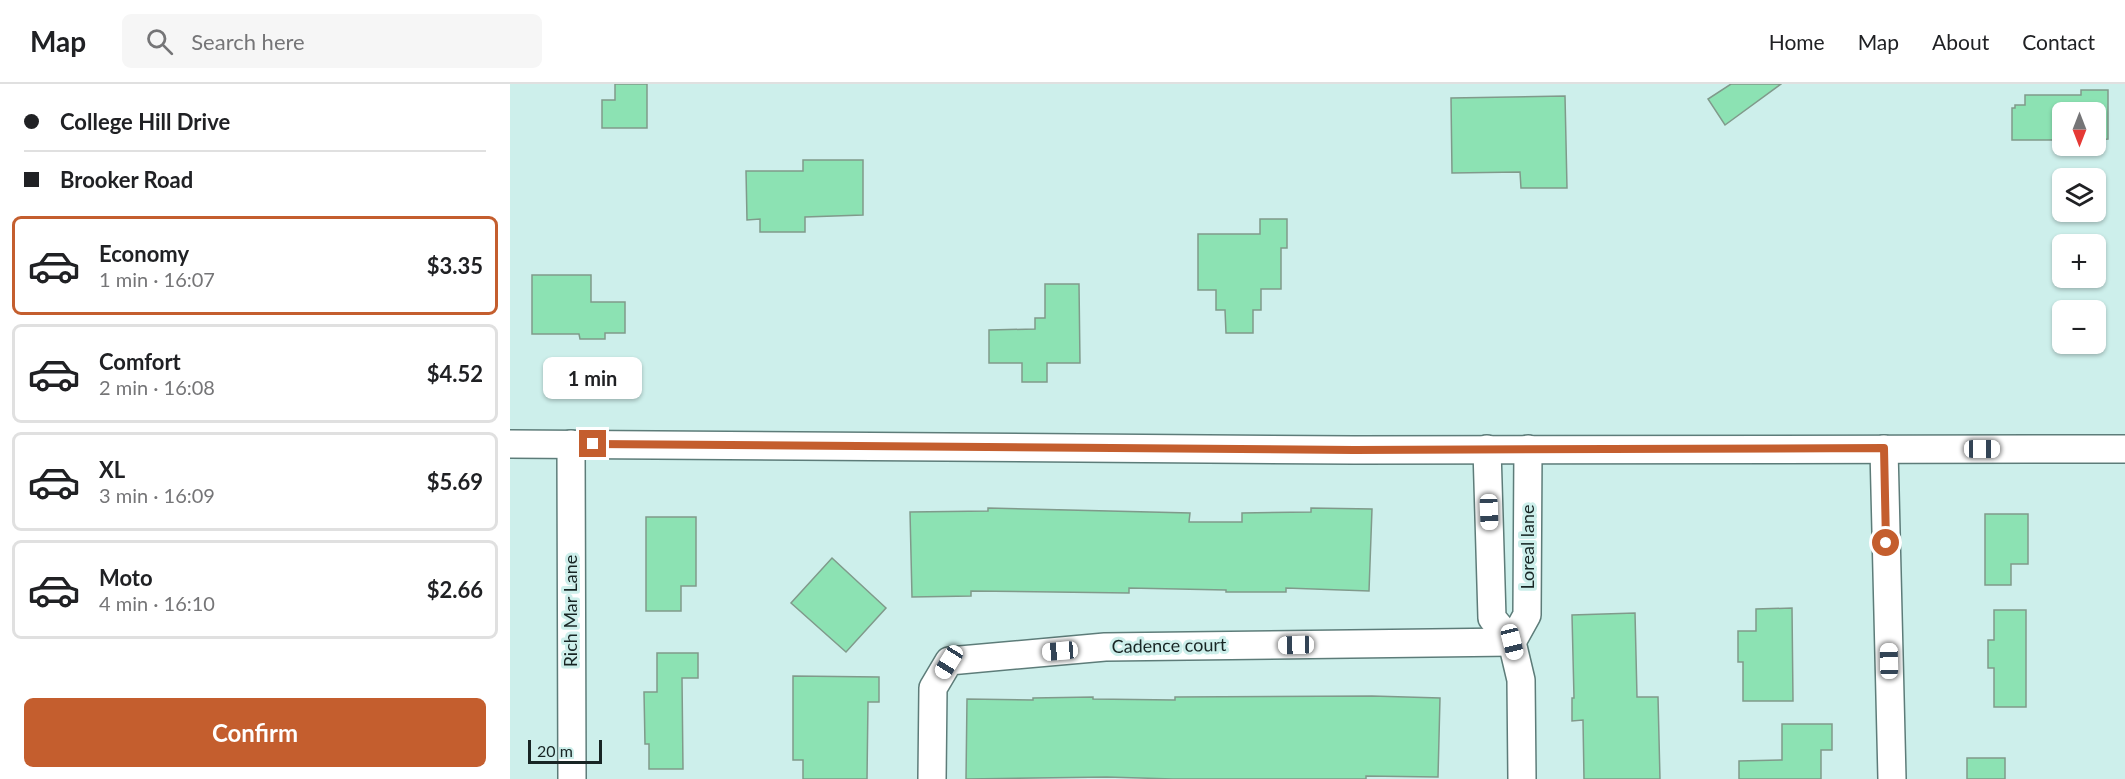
<!DOCTYPE html>
<html lang="en">
<head>
<meta charset="utf-8">
<style>
	body { margin:0; font-family:Lato,sans-serif; background:#f6f6f6; color:#202124; height:100vh; display:flex; flex-direction:column; font-size:22px; white-space:nowrap }
	* { box-sizing:border-box; margin:0 }
	p { font-size:20px; color:#757577 }
	.icon { flex:none; width:33px; height:33px; fill:none; stroke:currentColor; stroke-width:2; stroke-linecap:round; stroke-linejoin:round }
	.map { position:relative; flex:1; overflow:hidden }
	.drawer { display:flex; flex-direction:column; background:#fff; width:510px }
	.drawer>* { flex:none }
	.guide { display:grid; align-content:center; height:132px; padding:0 24px; background:#fff }
	.needle { width:39px; rotate:180deg }
	.tools { position:absolute; left:1542px; top:18px; display:grid; gap:12px }
	.tools a { display:grid; place-items:center; width:54px; height:54px; border-radius:9px; background:#fff; box-shadow:0 2px 4px #0004; font-size:30px }
	.scale { position:absolute; left:18px; bottom:15px; width:74px; box-sizing:border-box; padding-left:6px; border:3px solid #182524; border-top:0; font-size:16px; line-height:21px; white-space:nowrap; color:#182524; -webkit-text-stroke:4px #cdefeb; paint-order:stroke }
	.end { position:absolute; width:27px; height:27px; margin:-14px; border:8px solid #c45e2e; background:#fff; box-shadow:0 0 0 3px #fff }
	.from { border-radius:50% }
	.bubble { position:absolute; height:42px; border-radius:9px; background:#fff; box-shadow:0 2px 4px #0004; font-size:20px; font-weight:700; line-height:42px; text-align:center }
	.car { position:absolute; width:18px; height:36px; margin:-18px -9px; border-radius:8px; box-shadow:0 0 4px 2px #0007; background:linear-gradient(#fff 24%,#345 0 40%,#fff 0 76%,#345 0 86%,#fff 0) }
	.guide b { display:flex; align-items:center; gap:21px; height:57px; font-size:22px }
	.guide b+b { border-top:2px solid #e0e0e0 }
	.guide i { width:15px; height:15px; background:#202124 }
	ul { padding:0; list-style:none }
	li { display:flex; align-items:center; gap:18px; height:99px; margin:0 12px 9px; padding:0 12px; border:3px solid #e0e0e0; border-radius:9px }
	li div { flex:1 }
	li b { display:block; font-size:22px }
	li em { font-style:normal; font-weight:700 }
	li.active { border-color:#c45e2e }
	li>.icon { width:54px; height:54px; stroke-width:1.5 }
	.action { display:flex; gap:12px; margin-top:auto; padding:12px 24px }
	.action a { flex:1; height:69px; border-radius:9px; background:#c45e2e; color:#fff; font-size:24px; font-weight:700; line-height:69px; text-align:center }
	header { display:flex; align-items:center; gap:36px; box-sizing:border-box; height:84px; padding:0 30px; background:#fff; border-bottom:2px solid #e0e0e0 }
	header strong { font-size:28px }
	nav { display:flex; gap:33px; margin-inline-start:auto; font-size:21px }
	.search { width:420px; height:54px; background:#f6f6f6; display:flex; align-items:center; gap:15px; box-sizing:border-box; padding:0 21px; border-radius:9px; color:#757577; font-size:22px }
	main { display:flex; flex:1; min-height:0 }
	.map>svg:first-child { display:block }
	.building { fill:#8ce2b3; stroke:#809a8b; stroke-width:1.5 }
	.lines { fill:none; stroke-linecap:round; stroke-linejoin:round }
	.minor-casing { stroke:#5d7c79; stroke-width:30 }
	.minor { stroke:#fff; stroke-width:27 }
	.route { stroke:#c45e2e; stroke-width:8 }
	.labels { text-anchor:middle; stroke-width:6; stroke-linejoin:round; paint-order:stroke }
	.street-label { font-size:18px; fill:#182524; stroke:#cdefeb }
</style>
</head>
<body>
<header>
<strong>Map</strong>
<div class="search"><svg class="icon" aria-label="search" viewBox="0 0 24 24"><circle cx="10" cy="10" r="6"/><path d="M15 15l6 6"/></svg>Search here</div>
<nav><a>Home</a><a>Map</a><a>About</a><a>Contact</a></nav>
</header>
<main>
<section class="drawer">
<div class="guide">
<b><i class="from"></i>College Hill Drive</b>
<b><i></i>Brooker Road</b>
</div>
<ul>
<li class="active"><svg class="icon" aria-label="car" viewBox="0 0 24 24"><path d="M5 17H2v-5l4-1 3-4h7l3 4 3 1v5h-3M9 17h6M6 11h13"/><circle cx="7" cy="17" r="2"/><circle cx="17" cy="17" r="2"/></svg><div><b>Economy</b><p>1 min · 16:07</p></div><em>$3.35</em></li>
<li><svg class="icon" aria-label="car" viewBox="0 0 24 24"><path d="M5 17H2v-5l4-1 3-4h7l3 4 3 1v5h-3M9 17h6M6 11h13"/><circle cx="7" cy="17" r="2"/><circle cx="17" cy="17" r="2"/></svg><div><b>Comfort</b><p>2 min · 16:08</p></div><em>$4.52</em></li>
<li><svg class="icon" aria-label="car" viewBox="0 0 24 24"><path d="M5 17H2v-5l4-1 3-4h7l3 4 3 1v5h-3M9 17h6M6 11h13"/><circle cx="7" cy="17" r="2"/><circle cx="17" cy="17" r="2"/></svg><div><b>XL</b><p>3 min · 16:09</p></div><em>$5.69</em></li>
<li><svg class="icon" aria-label="car" viewBox="0 0 24 24"><path d="M5 17H2v-5l4-1 3-4h7l3 4 3 1v5h-3M9 17h6M6 11h13"/><circle cx="7" cy="17" r="2"/><circle cx="17" cy="17" r="2"/></svg><div><b>Moto</b><p>4 min · 16:10</p></div><em>$2.66</em></li>
</ul>
<div class="action"><a>Confirm</a></div>
</section>
<div class="map">
<svg width="1615" height="695" viewBox="0 0 1615 695">
	<rect width="100%" height="100%" fill="#cdefeb"/>
	<!-- building -->
	<g class="building">
		<path d="M105 0H137V44H92V16H105Z"/>
		<path d="M1221 0H1271L1215 41 1198 15Z"/>
		<path d="M1571 6H1598V55L1586 56V28H1552V56H1502V24H1505V21H1515V11H1571Z"/>
		<path d="M1055 12 1057 104H1011L1010 88 942 89 941 14Z"/>
		<path d="M293 76H353V131L295 133V148H250V135L237 136 236 87H293Z"/>
		<path d="M750 135H777V164H771V205H751V226H743V249H716L715 226H706V206H688V150H750Z"/>
		<path d="M22 191H81V218H115V249H95V255H70L69 250H22Z"/>
		<path d="M535 200H569L570 279H537V298H512V279H479V246L525 245V234H535Z"/>
		<path d="M478 424 680 429 679 438H732V429L801 428V424L862 425 859 507 776 504V508H716V506L619 504V509L461 507V512L402 513 400 428 478 427Z"/>
		<path d="M1475 430H1518V480H1501V501H1475Z"/>
		<path d="M136 433H186V502H171V527H136Z"/>
		<path d="M322 474 376 524 336 568 281 519Z"/>
		<path d="M1282 524 1283 617H1233V578H1228V547H1246V525Z"/>
		<path d="M1484 526H1516V623H1484V584H1478V556H1484Z"/>
		<path d="M1125 529 1127 613H1148L1150 695H1074L1073 636 1062 637V614H1064L1062 531Z"/>
		<path d="M147 569H188V594H172L173 685H139V660H135L134 608H147Z"/>
		<path d="M283 592 369 593V618H358L357 695H293V676H283Z"/>
		<path d="M862 612 930 614 928 693 856 692V695H663L597 693 456 695 457 615 523 616V614L583 613V615L665 616V613Z"/>
		<path d="M1272 640H1322V666H1311V695H1229V677L1272 676Z"/>
		<rect x="1457" y="674" width="38" height="21"/>
	</g>
	<g class="lines">
		<!-- minor casing -->
		<g class="minor-casing">
			<g id="minor">
				<path d="M0 360 844 366 1615 365"/>
				<path d="M61 360 62 695"/>
				<path d="M977 365 982 534 1002 558 1011 596 1012 695"/>
				<path d="M1374 365 1382 695"/>
				<path d="M1002 558 1017 531 1018 365"/>
				<path d="M422 695 423 604 439 577 595 563 1002 558"/>
			</g>
		</g>
		<!-- minor -->
		<use href="#minor" class="minor"/>
	</g>
	<g class="lines">
		<!-- route -->
		<path class="route" d="M83 360 844 366 1374 364 1376 459"/>
	</g>
	<g class="labels">
		<!-- street labels -->
		<g class="street-label">
			<text transform="translate(1018 463) rotate(-90)" y="6">Loreal lane</text>
			<text transform="translate(61 527) rotate(-90)" y="6">Rich Mar Lane</text>
			<text transform="translate(659 562) rotate(-1)" y="6">Cadence court</text>
		</g>
	</g>
</svg>
<div class="tools">
<a><svg class="needle" viewBox="-14 -14 28 28"><path d="M0-13l5 13h-10z" fill="#e53935"/><path d="M0 13l5-13h-10z" fill="#757577"/></svg></a>
<a><svg class="icon" aria-label="layers" viewBox="0 0 24 24"><path d="M12 4l9 5-9 5-9-5zM3 14l9 5 9-5"/></svg></a>
<a>+</a>
<a>−</a>
</div>
<div class="scale">20 m</div>
<i class="end from" style="left:1376px;top:459px"></i>
<i class="end" style="left:83px;top:360px"></i>
<div class="bubble" style="left:33px;top:273px;width:99px">1 min</div>
<i class="car" style="left:1472px;top:365px;rotate:90deg"></i>
<i class="car" style="left:979px;top:428px;rotate:178deg"></i>
<i class="car" style="left:1002px;top:558px;rotate:166deg"></i>
<i class="car" style="left:786px;top:561px;rotate:269deg"></i>
<i class="car" style="left:550px;top:567px;rotate:265deg"></i>
<i class="car" style="left:1379px;top:577px;rotate:359deg"></i>
<i class="car" style="left:439px;top:578px;rotate:212deg"></i>
</div>
</main>
</body>
</html>
